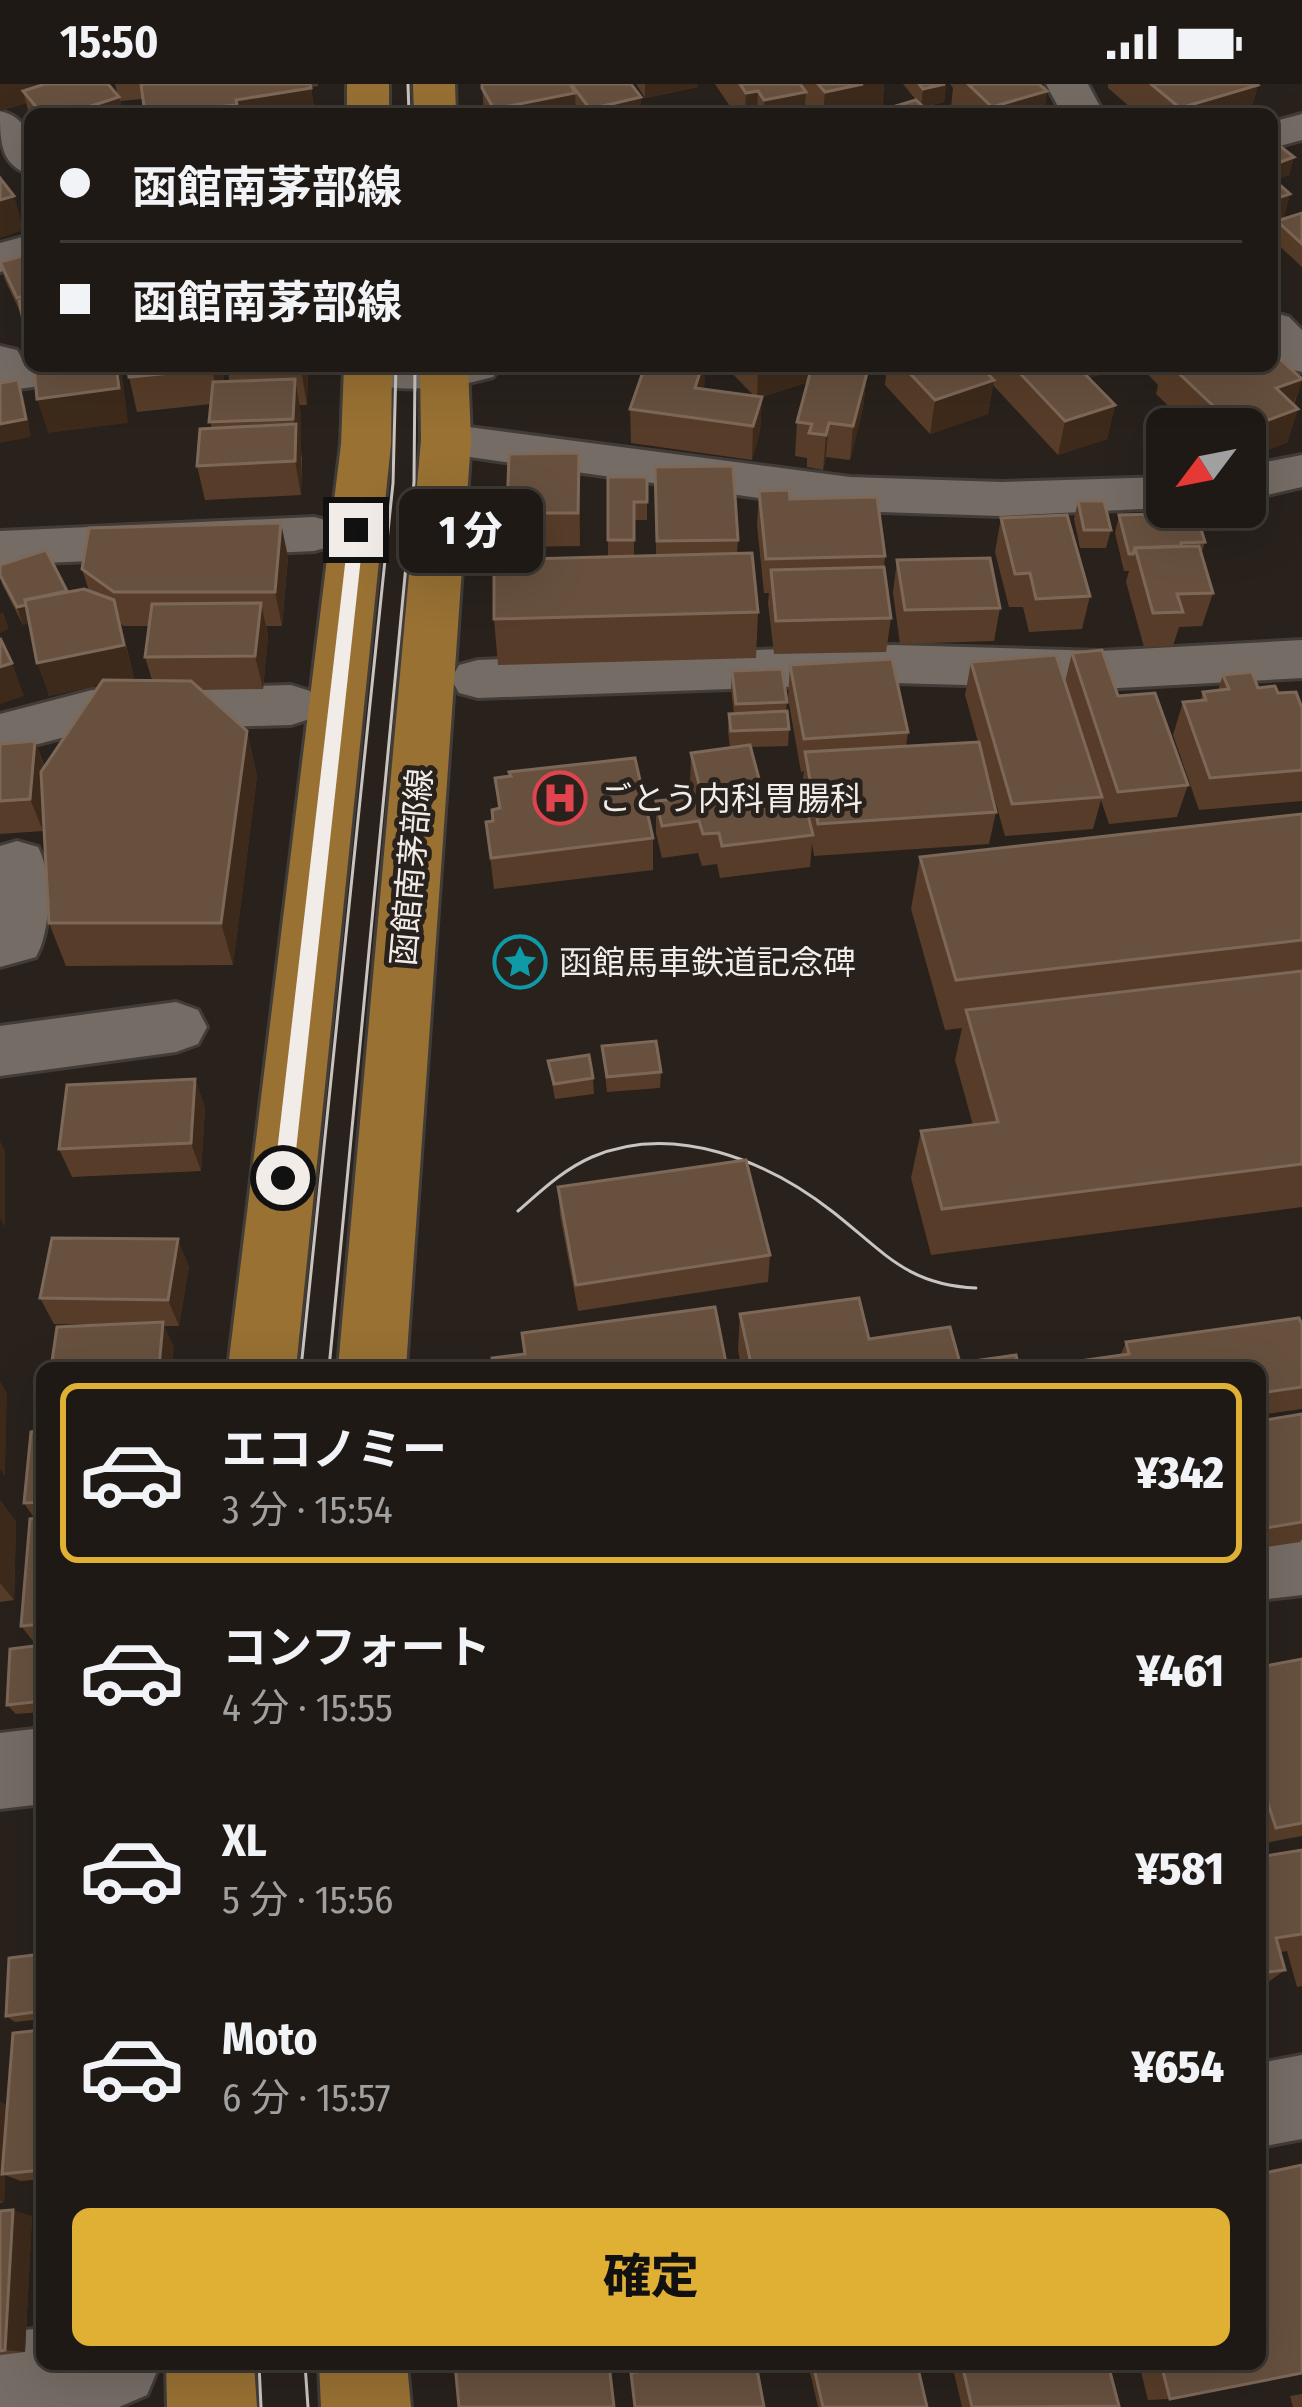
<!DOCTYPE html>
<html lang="ja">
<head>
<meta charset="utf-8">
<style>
	body { margin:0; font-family:"Fira Sans Condensed","Noto Sans JP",sans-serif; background:#2b2622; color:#f1f3f6; height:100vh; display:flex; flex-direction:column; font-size:45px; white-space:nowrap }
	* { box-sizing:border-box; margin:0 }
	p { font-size:39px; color:#a1a0a0 }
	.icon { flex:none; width:66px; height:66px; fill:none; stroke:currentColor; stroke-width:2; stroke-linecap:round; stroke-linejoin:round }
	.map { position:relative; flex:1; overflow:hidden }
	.side { position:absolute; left:36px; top:1278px; width:1230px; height:1008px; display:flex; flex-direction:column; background:#1e1915; border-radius:18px; box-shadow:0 12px 48px #0002,0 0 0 3px #3c3834 }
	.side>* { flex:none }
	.banner { position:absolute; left:24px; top:24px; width:1254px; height:264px; border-radius:18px; box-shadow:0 12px 48px #0002,0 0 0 3px #3c3834; display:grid; align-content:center; height:264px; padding:0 36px; background:#1e1915 }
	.needle { width:78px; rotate:238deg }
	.fabs { position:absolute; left:1146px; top:324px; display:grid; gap:24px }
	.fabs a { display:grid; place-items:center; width:120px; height:120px; border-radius:18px; background:#1e1915; box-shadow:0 12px 48px #0002,0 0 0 3px #3c3834; font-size:60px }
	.end { position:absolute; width:54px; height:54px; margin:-27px; border:15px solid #f1ece8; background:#111; box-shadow:0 0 0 6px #111 }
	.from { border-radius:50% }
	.bubble { position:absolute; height:84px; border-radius:18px; background:#1e1915; box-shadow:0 12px 48px #0002,0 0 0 3px #3c3834; font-size:39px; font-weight:800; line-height:84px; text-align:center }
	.banner b { display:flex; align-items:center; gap:42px; height:114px; font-size:45px }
	.banner b+b { border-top:3px solid #3c3834 }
	.banner i { width:30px; height:30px; background:#f1f3f6 }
	ul { padding:21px 0 0; list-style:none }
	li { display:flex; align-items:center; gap:36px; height:180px; margin:0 24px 18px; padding:0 12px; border:6px solid transparent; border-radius:18px }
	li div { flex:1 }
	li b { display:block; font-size:45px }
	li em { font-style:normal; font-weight:800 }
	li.on { border-color:#e0b034 }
	li>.icon { width:108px; height:108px; stroke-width:1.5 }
	.action { display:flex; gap:24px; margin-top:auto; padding:24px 36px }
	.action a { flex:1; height:138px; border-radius:18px; background:#e0b034; color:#111; font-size:48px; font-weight:800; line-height:138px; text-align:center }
	.status { display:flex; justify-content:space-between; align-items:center; height:84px; padding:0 60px; background:#1e1915; direction:ltr }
	.status svg { height:33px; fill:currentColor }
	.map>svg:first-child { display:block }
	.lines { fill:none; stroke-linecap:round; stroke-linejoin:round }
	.minor-casing { stroke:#423c38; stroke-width:6 }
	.major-casing { stroke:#423c38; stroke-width:6 }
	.minor { fill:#756c65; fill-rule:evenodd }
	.major { fill:#987133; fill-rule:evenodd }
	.tram { stroke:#cac4c0; stroke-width:3 }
	.wall { fill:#573d29; fill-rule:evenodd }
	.shaded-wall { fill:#3d2a1b }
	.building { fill:#67503e; stroke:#7d6858; stroke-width:3 }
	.route { fill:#f1ece8 }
	.labels { text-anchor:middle; stroke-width:10; stroke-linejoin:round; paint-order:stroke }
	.poi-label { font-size:33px; fill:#f1ece8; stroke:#28211c; text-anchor:start }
	.street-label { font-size:33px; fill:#f1ece8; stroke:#28211c }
</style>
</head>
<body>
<div class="status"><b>15:50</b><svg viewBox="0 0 49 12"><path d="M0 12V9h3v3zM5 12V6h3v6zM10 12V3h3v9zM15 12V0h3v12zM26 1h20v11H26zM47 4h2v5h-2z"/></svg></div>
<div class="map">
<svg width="1302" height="2323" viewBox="0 0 1302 2323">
	<rect width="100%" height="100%" fill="#28211c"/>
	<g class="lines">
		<!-- minor casing -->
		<g class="minor-casing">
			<g id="minor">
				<path d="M1046 0H1088L1104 30H1062Z"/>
				<path d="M0 27C33 35 30 61 30 90 0 82 0 56 0 27Z"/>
				<path d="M1302 30V56L1272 64V38Z"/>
				<path d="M30 151V180L0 188V159Z"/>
				<path d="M1272 228 1289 233 1302 246V288L1285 284 1272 270Z"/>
				<path d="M0 262 17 266 22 275 30 274V282H108L101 293 5 307 0 306Z"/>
				<path d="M347 282H500L493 293C446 306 399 309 351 297L344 286Z"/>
				<path d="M446 340 850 393 1001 398 1167 393V423H1181L1001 432 850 427 428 367 421 356 428 345Z"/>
				<path d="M1302 371V403L1245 416V382Z"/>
				<path d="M314 433 332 438 340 450 332 462 314 467 0 481V447Z"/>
				<path d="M1302 556V594L1100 605 894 599 478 614 459 609 451 595 459 581 478 576 894 561 1100 567Z"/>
				<path d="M291 601 310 607 318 621 310 635 291 641 92 646 0 670V630L92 606Z"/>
				<path d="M17 757 38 763C53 791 51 846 36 873L0 883V762Z"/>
				<path d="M176 918 198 926 207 943 198 960 176 968 0 992V942Z"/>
				<path d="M1302 1443V1511L1260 1516V1448Z"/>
				<path d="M42 1644V1720L0 1725V1649Z"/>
				<path d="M1302 1971V2055L1260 2063V1979Z"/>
				<path d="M42 2244V2280H160L147 2311 119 2323H0V2249Z"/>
			</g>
		</g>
		<!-- major casing -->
		<g class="major-casing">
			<g id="major">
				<rect x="347" y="0" width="42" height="30"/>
				<path d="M413 0H455L456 30H414Z"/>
				<path d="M344 282H392L391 360 296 1284H228L341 360Z"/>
				<path d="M420 282H468L471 356 406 1284H338L421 356Z"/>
				<path d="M166 2280H254L257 2323H167Z"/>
				<path d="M319 2280H407L411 2323H321Z"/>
			</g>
		</g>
		<!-- minor -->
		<use href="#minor" class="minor"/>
		<!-- major -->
		<use href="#major" class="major"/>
		<!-- tram -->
		<g class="tram">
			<path d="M408 0 409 30"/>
			<path d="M518 1127C541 1107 564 1085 592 1073 674 1038 768 1077 833 1128 884 1168 907 1201 976 1204"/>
			<path d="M301 1284 393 399 396 282"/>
			<path d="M329 1284 414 398 415 282"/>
			<path d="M259 2280 261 2323"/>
			<path d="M305 2280 308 2323"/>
		</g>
	</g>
	<!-- wall -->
	<g class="wall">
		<path d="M0 0 118 12 115 0H110H318V2L311 3 315 30H145L143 15 120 17 123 30H30V33L26 19 0 27Z"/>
		<path d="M482 0H631L641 13V30H581L576 23V30H484Z"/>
		<path d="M636 0H698V3L645 14Z"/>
		<path d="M715 0H884L882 26 916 16 903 0H946L944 18 923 23 930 29 951 23 953 4 950 0H1039L1047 7 1044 30H812L805 20 804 30H735Z"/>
		<path d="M1108 0H1257L1258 1 1250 30H1138L1108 4Z"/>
		<path d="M1272 56 1294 73 1289 91 1274 96 1290 110 1283 135 1302 129V183L1272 155 1274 147H1272Z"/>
		<path d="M30 170V267L22 232 5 196 0 178Z"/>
		<path d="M128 282H225L223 297H229L228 282H308L307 321H299L300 361 302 374 301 411 205 416 197 382 211 344V320L137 328 129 293Z"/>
		<path d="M645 282H705L704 305 754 312 725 282H809L808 297 856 288 851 282H876L858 288 867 289 863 324 850 376 826 373 823 386 807 383V374L795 372 797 338 808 298 762 313 760 347 752 376 631 359 630 325Z"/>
		<path d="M887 282H1104L1102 290 1089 294 1115 321 1107 355 1058 371 993 301 988 330 930 350 885 301Z"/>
		<path d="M1140 282H1272L1302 295 1294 321 1298 325 1287 359 1245 345H1192L1156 310 1158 301Z"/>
		<path d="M579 369 580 462 510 463 507 429Z"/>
		<path d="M655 383 738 456 737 469 758 528 756 574 498 581 494 535 608 473V393H647V436H634V472L656 471Z"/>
		<path d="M759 407 790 415 885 472 884 484 891 534 886 568 774 570 768 519 769 509H764L757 441Z"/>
		<path d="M1078 417 1111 446 1106 464H1080L1074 435Z"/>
		<path d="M1119 431 1205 458 1201 471 1213 509 1202 542 1179 543 1173 562 1144 563 1126 498 1129 487H1124L1115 449Z"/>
		<path d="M1001 434 1090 512 1082 545 1029 548 1023 523H1009L995 468Z"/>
		<path d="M288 473 282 542H266L268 552 263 605 201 606 247 647 257 692 233 881 66 882 49 839 44 734 43 747 0 750V660L35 657 45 683 100 601 49 612 29 539 23 541 2 500 0 481 67 508 89 507 82 485ZM121 540 124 542H149L145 573 152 596H124L134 594Z"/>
		<path d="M897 476 1000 524 994 557 900 560 893 509Z"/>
		<path d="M1072 569 1118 612 1188 701 1177 733 1109 740 1101 716 1093 745 1005 752 986 684 996 728 989 760 814 772 812 759 810 783 720 794 717 780 702 782 698 769 662 774 656 749V717L693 713 690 701 691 669 730 664 728 647 729 630H734L731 605 732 587 787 618 786 627 789 645 788 662 750 663 766 721 807 730 802 701 804 687 801 688 788 614 790 581 908 648 906 662 978 658 965 611 971 578 1065 598Z"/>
		<path d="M1223 591 1278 609 1302 624V717L1199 726 1173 651 1183 618 1200 617 1203 608 1218 606Z"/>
		<path d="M495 694 653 754V786L494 805 486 738 493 737 498 725Z"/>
		<path d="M1302 730V1123L931 1171 911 1094 921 1047 973 1041 955 976 962 944 945 946 911 825 920 773Z"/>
		<path d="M602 962 661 988 660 1004 607 1008Z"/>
		<path d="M548 977 593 994 594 1010 555 1015Z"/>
		<path d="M195 995 205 1024 201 1087 72 1093 59 1065Z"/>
		<path d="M558 1103 770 1171 768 1198 578 1227 560 1131Z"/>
		<path d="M189 1182 179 1242H164L174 1264 107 1241 54 1240 40 1214Z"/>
		<path d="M740 1230 869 1255 960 1279 1019 1284H741L738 1265Z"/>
		<path d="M1302 1240V1325L1260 1331V1284L1120 1272 1126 1258Z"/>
		<path d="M1302 1330V1455L1300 1458 1260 1464V1337Z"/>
		<path d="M42 1347V1628L16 1630 7 1621 37 1562 21 1542 35 1435 24 1419Z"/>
		<path d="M0 1416 16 1438 14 1516 0 1518Z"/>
		<path d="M1302 1575V1752L1260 1760V1583Z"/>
		<path d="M1302 1766V1902L1297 1903 1287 1867 1280 1868 1285 1886 1264 1901 1267 1912 1260 1916V1773Z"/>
		<path d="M42 1870V1935L15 1938 6 1932Z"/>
		<path d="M42 1946V2095L21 2097 5 2091 4 2118 0 2119V2018L8 2022Z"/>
		<path d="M0 2127 32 2132 25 2268 0 2271Z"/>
		<path d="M808 2280H917L927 2323H818Z"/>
		<path d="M952 2280H1108L1117 2323H962Z"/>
		<path d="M1139 2280H1260L1170 2315 1148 2316Z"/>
		<path d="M1302 2310V2323H1293L1290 2312Z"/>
	</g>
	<!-- shaded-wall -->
	<g class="shaded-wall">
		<path d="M0 0H83L23 7 26 19 0 27Z"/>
		<path d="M645 0H698V3L645 14Z"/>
		<path d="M863 0H884L881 30H823L825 8Z"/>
		<path d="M946 0 944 18 921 23 923 5Z"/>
		<path d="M1258 1 1250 30H1179L1180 24Z"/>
		<path d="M311 4 315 30H239L236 16Z"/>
		<path d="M758 7 757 30H745L746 9Z"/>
		<path d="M1047 7 1044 30H991L992 23Z"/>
		<path d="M806 8 804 30H764V16Z"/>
		<path d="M575 9 576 30H494V25Z"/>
		<path d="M119 13 123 30H66Z"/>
		<path d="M641 13V30H590V25Z"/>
		<path d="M1294 73 1289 91 1273 97 1278 79Z"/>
		<path d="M1290 110 1281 141 1277 137 1274 147H1272V116Z"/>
		<path d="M14 112 24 146 0 154V116Z"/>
		<path d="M116 282H120L122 288 128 339 48 349 37 315Z"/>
		<path d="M212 282H225L219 319 212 285Z"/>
		<path d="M301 282H308L307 321 301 286Z"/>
		<path d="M702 282H705L704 307 695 304Z"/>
		<path d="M758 282H809L808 298 757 315Z"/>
		<path d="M858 282H876L857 288Z"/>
		<path d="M1062 282H1104L1102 290 1058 304Z"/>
		<path d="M867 289 863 324 850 376 853 342Z"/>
		<path d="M295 295 301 329V411L295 377 296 349 293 335Z"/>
		<path d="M1302 295 1291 327 1298 325 1287 359 1245 375V345L1276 304Z"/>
		<path d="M18 296 24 314 31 353 0 359V340Z"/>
		<path d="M994 296 988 330 930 350 935 316Z"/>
		<path d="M762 313 760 347 752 376 753 342Z"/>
		<path d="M1115 321 1107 355 1058 371 1065 337Z"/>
		<path d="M829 339 826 373 823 386 826 351Z"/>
		<path d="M281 439 288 473 282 542 275 508Z"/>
		<path d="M67 507 73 525 23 541 17 523Z"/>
		<path d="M114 516 134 594 49 612 37 579Z"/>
		<path d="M261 519 268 552 263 605 255 572Z"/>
		<path d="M3 528 9 545 0 549V529Z"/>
		<path d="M12 579 24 612 0 620V583Z"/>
		<path d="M247 647 257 692 233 881 221 839Z"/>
		<path d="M35 657 47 690 43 747 30 715Z"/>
		<path d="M195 995 205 1024 201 1087 191 1059Z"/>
		<path d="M0 1057 5 1067V1143L0 1134Z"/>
		<path d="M178 1155 189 1182 179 1242 168 1216Z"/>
		<path d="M163 1238 174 1264 172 1284H159Z"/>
		<path d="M0 1297 7 1309 5 1393 0 1385Z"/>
		<path d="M0 1416 16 1438 14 1516 0 1499Z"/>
		<path d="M0 2018 9 2023 4 2118 0 2117Z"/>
		<path d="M13 2126 32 2132 25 2268 5 2266Z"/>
	</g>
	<!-- building -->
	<g class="building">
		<path d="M45 0H108L119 13 66 30H42L23 7Z"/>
		<path d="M141 0H310L311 4 236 16 237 21 145 30Z"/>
		<path d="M482 0H570L575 9 494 25 482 4Z"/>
		<path d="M571 0H631L641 13 590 25Z"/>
		<path d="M740 0H800L806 8 764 16 758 7 746 9Z"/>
		<path d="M818 0H863L825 8Z"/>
		<path d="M919 0H945L923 5Z"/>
		<path d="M968 0H1039L1047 7 992 23Z"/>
		<path d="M1151 0H1257L1258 1 1180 24Z"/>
		<path d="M916 16 930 29 869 30Z"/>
		<path d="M952 23 959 30H928Z"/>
		<path d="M1272 56 1294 73 1278 79 1272 74Z"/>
		<path d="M0 94 14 112 0 116Z"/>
		<path d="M1272 94 1290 110 1272 116Z"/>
		<path d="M1302 129V160L1277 137Z"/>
		<path d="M30 170V210L17 214 0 178Z"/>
		<path d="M30 215V264H29L19 217Z"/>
		<path d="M1272 268 1302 295 1276 304 1298 325 1244 345H1238L1171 282H1272Z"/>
		<path d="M34 282H116L119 304 37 315Z"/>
		<path d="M128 282H212V285L129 293Z"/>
		<path d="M228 282H301V286L227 289Z"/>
		<path d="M645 282H702L695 304 762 313 753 342 630 325Z"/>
		<path d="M812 282 867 289 853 342 829 339 826 351 809 349 812 340 797 338Z"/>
		<path d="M903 282H980L994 296 935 316Z"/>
		<path d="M1013 282H1077L1115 321 1065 337Z"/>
		<path d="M295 295 293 335 209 338 213 298Z"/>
		<path d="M18 296 26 335 0 340V299Z"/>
		<path d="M296 340 295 377 197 382 200 345Z"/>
		<path d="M579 369 578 429H507L509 370Z"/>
		<path d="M733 382 738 456 657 457 655 383Z"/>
		<path d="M608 393H647V418H634V456H608Z"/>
		<path d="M789 406 790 415 877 413 885 472 766 475 759 407Z"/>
		<path d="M1078 417H1104L1111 446H1084Z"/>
		<path d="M1196 429 1205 458 1181 459V462L1135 464 1133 470H1129L1119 431Z"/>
		<path d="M1067 431 1090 512 1036 515 1030 489 1015 490 1001 434Z"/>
		<path d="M281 439 275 508H114L82 485 89 444Z"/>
		<path d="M1199 462 1213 509 1177 510 1183 528 1153 529 1135 464Z"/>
		<path d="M46 466 67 507 25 516 26 521 17 523 0 491V481Z"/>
		<path d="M752 469 758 528 494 535V476Z"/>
		<path d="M990 474 1000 524 905 526 897 476Z"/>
		<path d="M884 483 891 534 776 537 771 486Z"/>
		<path d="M84 505 114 516 124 561 37 579 25 516Z"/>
		<path d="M261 519 255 572 145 573 152 520Z"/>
		<path d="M0 554 12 579 0 583Z"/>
		<path d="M1102 566 1118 612 1155 609 1188 701 1118 708 1072 569Z"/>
		<path d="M1056 571 1102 713 1012 720 971 578Z"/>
		<path d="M892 575 908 648 804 655 790 581Z"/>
		<path d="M782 585 787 618 736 620 732 587Z"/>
		<path d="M1252 588 1258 604 1275 602 1278 609 1296 608 1302 624V686L1210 694 1183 618 1206 616 1203 608 1229 605 1223 591Z"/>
		<path d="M103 596 191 597 247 647 221 839H49L41 688Z"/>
		<path d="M787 627 789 645 731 647 729 630Z"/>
		<path d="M35 657 30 715 0 717V660Z"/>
		<path d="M979 658 996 728 818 740 805 668Z"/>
		<path d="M750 661 766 721 804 716 813 751 722 762 719 749 703 750 699 737 662 742 656 717 702 712 691 669Z"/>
		<path d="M635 674 653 754 491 774 486 738 493 737 492 726 500 724 495 694 511 692 509 688Z"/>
		<path d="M1302 730V856L956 896 920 773Z"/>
		<path d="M1302 887V1080L942 1125 921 1047 998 1038 966 926Z"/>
		<path d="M656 957 661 988 607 993 602 962Z"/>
		<path d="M589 971 593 994 554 1000 548 977Z"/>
		<path d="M195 995 191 1059 59 1065 67 1001Z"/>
		<path d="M746 1076 770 1171 576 1201 558 1103Z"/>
		<path d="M52 1154 178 1155 168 1216 40 1214Z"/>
		<path d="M859 1214 869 1255 950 1243 960 1279 1016 1271 1019 1284H752L740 1230Z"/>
		<path d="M715 1223 727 1284H493L492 1274 525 1270 522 1249Z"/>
		<path d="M1299 1234 1302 1240V1303L1260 1309V1284H1030L1129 1270 1126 1258Z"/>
		<path d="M163 1238 159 1284H51L57 1243Z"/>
		<path d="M1302 1330V1438L1260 1445V1337Z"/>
		<path d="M42 1347V1418L24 1419 31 1348Z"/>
		<path d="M42 1434V1540L21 1542 30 1435Z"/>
		<path d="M42 1561V1617L7 1621 10 1565Z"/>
		<path d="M1302 1575V1739L1276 1744 1260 1695V1583Z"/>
		<path d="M1302 1766V1850L1276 1854 1285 1886 1260 1889 1267 1912 1260 1913V1773Z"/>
		<path d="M42 1870V1927L6 1932 9 1874Z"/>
		<path d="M42 1946V2086L2 2090 13 1949Z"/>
		<path d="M1302 2081V2289L1170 2315 1161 2280H1260V2090Z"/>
		<path d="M13 2126 5 2266 0 2267V2127Z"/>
		<path d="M42 2165V2252L39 2253Z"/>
		<path d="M455 2280H609L614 2323H459Z"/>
		<path d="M678 2280H756L764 2323H635L631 2289Z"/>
		<path d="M813 2280H917L927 2323H823Z"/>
		<path d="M962 2280H1108L1119 2322 972 2323Z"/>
	</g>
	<!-- route -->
	<path class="route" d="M356 441 364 446 293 1094 283 1102 274 1094 349 446Z"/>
	<!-- icons -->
	<defs>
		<g id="hospital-ring" transform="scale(2.7)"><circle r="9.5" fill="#28211c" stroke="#e0444e" stroke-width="1.5"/><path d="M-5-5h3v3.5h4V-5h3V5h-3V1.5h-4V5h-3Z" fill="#e0444e"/></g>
		<g id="sight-ring" transform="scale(2.7)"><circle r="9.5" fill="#28211c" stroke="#0f9aa8" stroke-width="1.5"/><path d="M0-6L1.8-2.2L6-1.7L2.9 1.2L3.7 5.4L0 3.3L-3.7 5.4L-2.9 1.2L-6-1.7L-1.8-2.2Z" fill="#0f9aa8"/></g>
	</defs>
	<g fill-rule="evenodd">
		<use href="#hospital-ring" x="560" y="714"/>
		<use href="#sight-ring" x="520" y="878"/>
	</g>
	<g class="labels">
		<!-- poi labels -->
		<g class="poi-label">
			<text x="599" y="726">ごとう内科胃腸科</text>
			<text x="559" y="890">函館馬車鉄道記念碑</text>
		</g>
		<!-- street labels -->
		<g class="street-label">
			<text transform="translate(411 783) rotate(-85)" y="12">函館南茅部線</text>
		</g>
	</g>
</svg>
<div class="fabs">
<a><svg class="needle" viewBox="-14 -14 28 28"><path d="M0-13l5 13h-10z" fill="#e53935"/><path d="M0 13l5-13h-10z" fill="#a1a0a0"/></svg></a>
</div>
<i class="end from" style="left:283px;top:1094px"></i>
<i class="end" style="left:356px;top:446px"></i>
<div class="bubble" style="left:399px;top:405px;width:144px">1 分</div>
<div class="banner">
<b><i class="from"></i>函館南茅部線</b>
<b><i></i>函館南茅部線</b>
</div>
<section class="side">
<ul>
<li class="on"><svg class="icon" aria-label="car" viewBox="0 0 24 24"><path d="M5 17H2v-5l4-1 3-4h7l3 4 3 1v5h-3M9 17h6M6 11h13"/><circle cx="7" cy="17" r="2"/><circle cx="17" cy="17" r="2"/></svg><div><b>エコノミー</b><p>3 分 · 15:54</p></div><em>¥342</em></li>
<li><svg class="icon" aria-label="car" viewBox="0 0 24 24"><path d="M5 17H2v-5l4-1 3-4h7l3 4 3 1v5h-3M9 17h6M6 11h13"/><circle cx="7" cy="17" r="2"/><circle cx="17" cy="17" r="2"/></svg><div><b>コンフォート</b><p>4 分 · 15:55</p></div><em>¥461</em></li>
<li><svg class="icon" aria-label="car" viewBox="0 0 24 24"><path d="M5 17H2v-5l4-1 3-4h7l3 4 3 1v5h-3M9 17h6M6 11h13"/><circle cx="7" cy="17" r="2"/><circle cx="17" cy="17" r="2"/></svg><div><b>XL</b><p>5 分 · 15:56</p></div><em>¥581</em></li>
<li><svg class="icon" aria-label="car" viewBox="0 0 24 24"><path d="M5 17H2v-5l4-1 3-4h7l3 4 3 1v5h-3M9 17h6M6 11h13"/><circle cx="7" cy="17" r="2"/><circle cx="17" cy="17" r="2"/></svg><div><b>Moto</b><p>6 分 · 15:57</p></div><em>¥654</em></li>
</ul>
<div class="action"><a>確定</a></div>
</section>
</div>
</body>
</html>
